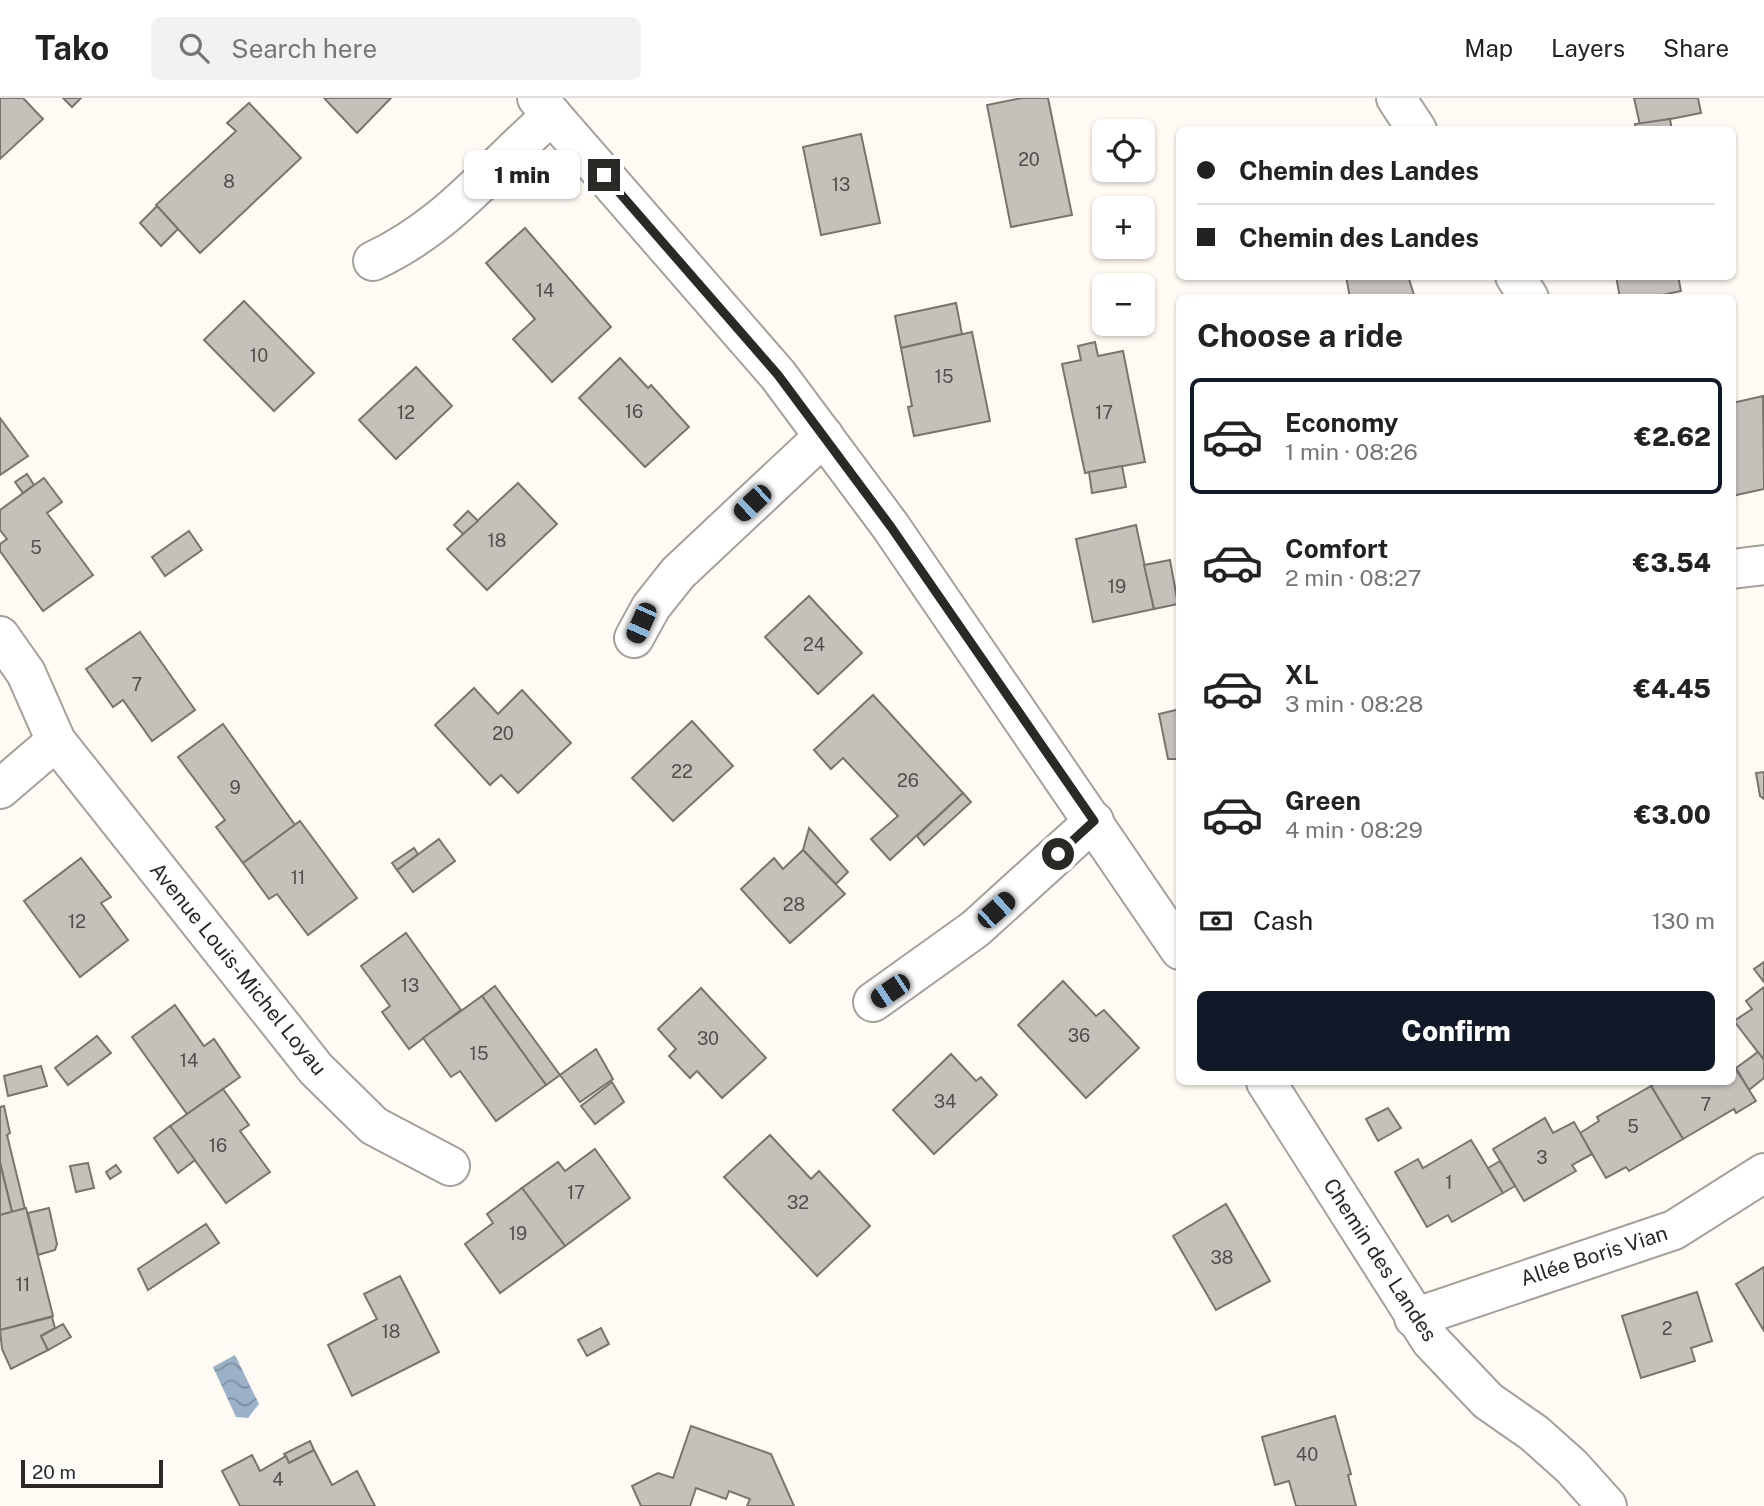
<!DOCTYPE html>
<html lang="en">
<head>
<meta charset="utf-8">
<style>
	body { margin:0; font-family:"Public Sans",sans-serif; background:#f2f2f2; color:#222; height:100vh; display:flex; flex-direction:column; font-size:26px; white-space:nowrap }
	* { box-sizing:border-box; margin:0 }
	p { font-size:23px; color:#767676 }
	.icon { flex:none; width:38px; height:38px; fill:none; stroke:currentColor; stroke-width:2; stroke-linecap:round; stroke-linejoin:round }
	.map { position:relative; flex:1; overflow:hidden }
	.side { position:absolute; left:1176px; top:196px; width:560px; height:791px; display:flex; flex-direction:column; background:#fff; border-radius:10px; box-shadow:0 2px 5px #0004 }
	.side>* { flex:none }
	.hud { position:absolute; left:1176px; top:28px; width:560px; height:154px; border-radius:10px; box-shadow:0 2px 5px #0004; display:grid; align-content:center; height:154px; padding:0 21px; background:#fff }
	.tools { position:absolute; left:1092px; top:21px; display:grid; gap:14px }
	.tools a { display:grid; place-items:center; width:63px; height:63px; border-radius:10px; background:#fff; box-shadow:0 2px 5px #0004; font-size:35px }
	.scale { position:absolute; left:21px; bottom:18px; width:142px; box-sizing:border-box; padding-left:7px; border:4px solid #2a2926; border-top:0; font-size:19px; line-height:24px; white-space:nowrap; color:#2a2926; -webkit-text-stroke:5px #fff; paint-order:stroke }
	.end { position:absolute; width:32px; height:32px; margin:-16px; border:9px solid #2a2926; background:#fff; box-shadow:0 0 0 4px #fff }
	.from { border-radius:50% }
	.bubble { position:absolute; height:49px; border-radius:10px; background:#fff; box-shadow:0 2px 5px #0004; font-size:23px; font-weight:800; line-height:49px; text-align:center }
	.car { position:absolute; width:21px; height:42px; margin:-21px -10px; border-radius:9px; box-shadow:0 0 5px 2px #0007; background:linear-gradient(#222 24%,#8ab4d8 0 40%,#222 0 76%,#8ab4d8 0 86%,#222 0) }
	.hud b { display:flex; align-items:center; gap:24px; height:66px; font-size:26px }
	.hud b+b { border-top:2px solid #e0e0e0 }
	.hud i { width:18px; height:18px; background:#222 }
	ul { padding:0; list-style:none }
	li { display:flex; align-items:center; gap:21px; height:116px; margin:0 14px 10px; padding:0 7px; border:4px solid transparent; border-radius:10px }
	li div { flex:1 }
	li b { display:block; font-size:26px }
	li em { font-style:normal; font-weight:800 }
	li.selected { border-color:#111827 }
	li>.icon { width:63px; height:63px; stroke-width:1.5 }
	h2 { padding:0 21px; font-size:32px; line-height:84px }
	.pay { display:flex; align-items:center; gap:18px; height:77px; padding:0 21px; font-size:26px }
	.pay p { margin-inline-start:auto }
	.action { display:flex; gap:14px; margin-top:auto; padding:14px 21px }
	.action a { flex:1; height:80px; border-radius:10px; background:#111827; color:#fff; font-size:28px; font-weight:800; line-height:80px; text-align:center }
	header { display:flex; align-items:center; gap:42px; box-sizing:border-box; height:98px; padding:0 35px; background:#fff; border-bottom:2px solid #e0e0e0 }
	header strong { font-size:33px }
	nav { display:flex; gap:38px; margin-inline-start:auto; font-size:24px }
	.search { width:490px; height:63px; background:#f2f2f2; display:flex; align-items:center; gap:18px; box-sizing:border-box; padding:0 24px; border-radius:10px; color:#767676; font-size:26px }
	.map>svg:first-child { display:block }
	.water { fill:url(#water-waves) }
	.building { fill:#c5c0ba; stroke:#7a746f; stroke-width:2 }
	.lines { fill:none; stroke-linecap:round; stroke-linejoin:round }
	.street-casing { stroke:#a4a09a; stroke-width:42 }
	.secondary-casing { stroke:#a4a09a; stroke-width:42 }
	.street { stroke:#fff; stroke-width:38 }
	.secondary { stroke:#fff; stroke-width:38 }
	.route { stroke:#2a2926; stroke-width:9 }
	.labels { text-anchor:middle; stroke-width:5; stroke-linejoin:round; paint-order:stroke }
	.number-label { font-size:18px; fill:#514f4b }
	.street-label { font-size:21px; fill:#2a2926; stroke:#fff }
</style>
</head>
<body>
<header>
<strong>Tako</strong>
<div class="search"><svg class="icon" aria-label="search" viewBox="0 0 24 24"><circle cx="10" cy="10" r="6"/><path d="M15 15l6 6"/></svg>Search here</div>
<nav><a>Map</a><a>Layers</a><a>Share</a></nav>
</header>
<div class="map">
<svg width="1764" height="1408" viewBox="0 0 1764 1408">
	<defs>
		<pattern id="water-waves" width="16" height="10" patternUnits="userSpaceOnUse" patternTransform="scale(1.75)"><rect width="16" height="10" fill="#9ab1c7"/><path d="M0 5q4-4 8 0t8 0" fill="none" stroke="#7e90a1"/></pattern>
	</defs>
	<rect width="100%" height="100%" fill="#fffbf4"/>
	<!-- water -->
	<path class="water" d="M235 1257 259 1306 248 1320 236 1319 213 1269Z"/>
	<!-- building -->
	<g class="building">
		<path d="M0 0H23L43 21 0 61Z"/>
		<path d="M63 0H81L72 9Z"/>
		<path d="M324 0H391L357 35Z"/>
		<path d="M1022 0H1048L1072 117 1011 129 987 7Z"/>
		<path d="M1634 0H1698L1701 15 1640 27Z"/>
		<path d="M249 5 301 60 200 155 156 107 236 33 227 25Z"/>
		<path d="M1670 21 1672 32H1636L1635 26Z"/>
		<path d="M861 36 880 125 821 137 803 49Z"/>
		<path d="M157 108 178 131 161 148 140 125Z"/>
		<path d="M525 130 611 229 552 284 513 241 535 221 486 165Z"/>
		<path d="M1346 178H1408L1415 200H1350Z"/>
		<path d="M1616 178H1678L1681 193 1648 200H1620Z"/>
		<path d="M244 203 314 275 274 313 204 242Z"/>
		<path d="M956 205 962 236 901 250 895 218Z"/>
		<path d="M972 234 990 323 914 338 908 309 912 308 901 250Z"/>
		<path d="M1095 244 1098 258 1123 253 1145 364 1085 375 1062 266 1081 262 1078 248Z"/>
		<path d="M620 260 648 290 651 287 689 329 645 369 579 300Z"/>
		<path d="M416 269 452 308 396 361 359 322Z"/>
		<path d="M1763 298 1764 391 1732 398V305Z"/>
		<path d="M0 320 28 358 0 377Z"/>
		<path d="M1122 368 1126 389 1092 395 1089 374Z"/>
		<path d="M27 376 34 387 23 395 15 384Z"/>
		<path d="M44 380 62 404 47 415 93 477 43 513 0 453V446L7 441 0 432V412Z"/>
		<path d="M518 385 557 426 487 492 447 451Z"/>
		<path d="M468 413 478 423 463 436 454 427Z"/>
		<path d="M1136 427 1154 511 1093 524 1076 441Z"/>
		<path d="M189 433 202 452 165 478 152 459Z"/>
		<path d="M1170 462 1178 506 1154 511 1144 467Z"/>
		<path d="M809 498 862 555 818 596 765 539Z"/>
		<path d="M140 534 195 612 152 643 123 602 113 609 86 571Z"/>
		<path d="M474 590 498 616 522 592 571 645 518 695 501 677 490 687 435 627Z"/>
		<path d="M873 597 963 695 890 762 871 741 898 718 843 660 831 671 814 652Z"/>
		<path d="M1180 611V661H1168L1159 616Z"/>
		<path d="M692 623 733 668 673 723 632 680Z"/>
		<path d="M223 626 295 727 243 765 216 729 225 722 178 659Z"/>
		<path d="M1764 674V701L1760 698 1756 675Z"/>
		<path d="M963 695 971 704 924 747 917 738Z"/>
		<path d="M300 723 357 800 308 837 277 796 269 801 243 765Z"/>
		<path d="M809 730 848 774 836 786 803 752Z"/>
		<path d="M439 741 455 763 413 794 397 772Z"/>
		<path d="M414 750 418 756 397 772 392 765Z"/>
		<path d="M803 752 845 796 790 845 741 791 774 760 783 771Z"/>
		<path d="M81 760 111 799 101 805 128 842 80 879 24 803Z"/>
		<path d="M406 835 461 912 409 951 382 914 390 908 361 868Z"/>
		<path d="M1764 864V884L1754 871Z"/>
		<path d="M1063 883 1096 918 1104 912 1139 950 1086 1000 1018 927Z"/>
		<path d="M495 888 560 977 546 987 482 898Z"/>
		<path d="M1764 889V962L1734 923 1752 911 1746 903Z"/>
		<path d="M701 890 766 960 722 1000 697 973 690 980 669 958 676 951 658 931Z"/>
		<path d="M482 898 546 987 496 1023 460 973 451 979 423 940Z"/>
		<path d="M175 907 204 948 214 941 240 979 187 1016 132 939Z"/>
		<path d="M97 938 111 955 68 987 55 970Z"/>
		<path d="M596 951 613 981 580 1004 560 977Z"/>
		<path d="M1758 954 1764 962V980L1749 992 1736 970Z"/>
		<path d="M951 956 976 983 981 979 997 997 934 1056 893 1012Z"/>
		<path d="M41 968 47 988 8 998 4 978Z"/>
		<path d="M1737 973 1756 1003 1736 1015 1734 1011 1683 1041 1651 988 1658 984H1732V975Z"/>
		<path d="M612 984 624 1004 595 1026 581 1008Z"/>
		<path d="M1651 988 1683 1041 1629 1073 1626 1069 1606 1080 1580 1035 1599 1023 1597 1019Z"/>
		<path d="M223 991 249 1027 240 1033 270 1074 226 1105 170 1028Z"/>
		<path d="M4 1008 10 1035 7 1037 25 1111 12 1114 0 1065V1009Z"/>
		<path d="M1388 1010 1401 1030 1378 1043 1366 1021Z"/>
		<path d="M1545 1020 1553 1035 1574 1024 1592 1056 1572 1067 1576 1073 1524 1103 1493 1051Z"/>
		<path d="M170 1028 195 1062 178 1075 154 1040Z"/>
		<path d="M770 1037 811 1081 819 1073 870 1128 817 1178 724 1079Z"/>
		<path d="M1471 1042 1503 1095 1452 1124 1448 1117 1427 1129 1395 1074 1418 1061 1423 1070Z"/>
		<path d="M595 1051 630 1100 565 1148 522 1090 558 1064 565 1073Z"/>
		<path d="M1500 1063 1515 1088 1503 1095 1488 1070Z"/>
		<path d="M0 1065 12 1114 0 1117Z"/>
		<path d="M88 1065 94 1090 76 1094 70 1068Z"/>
		<path d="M116 1067 121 1074 110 1081 106 1074Z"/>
		<path d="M522 1090 565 1148 500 1195 465 1146 493 1125 487 1116Z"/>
		<path d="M1226 1106 1270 1183 1216 1212 1173 1138Z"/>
		<path d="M26 1110 53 1218 0 1232V1117Z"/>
		<path d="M49 1110 57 1146 55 1152 38 1157 28 1115Z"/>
		<path d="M206 1126 219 1145 148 1192 138 1171Z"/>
		<path d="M1764 1169V1233L1736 1186Z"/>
		<path d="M400 1178 439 1254 352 1298 328 1247 377 1221 364 1196Z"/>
		<path d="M1697 1194 1712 1243 1691 1250 1695 1263 1641 1280 1622 1218Z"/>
		<path d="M52 1219 55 1230 41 1238 48 1252 11 1271 2 1251 0 1232Z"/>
		<path d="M63 1226 71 1239 48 1252 41 1238Z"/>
		<path d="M601 1230 609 1246 587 1258 578 1242Z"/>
		<path d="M1335 1318 1351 1376 1348 1377 1356 1408H1296L1289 1383 1275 1387 1262 1339Z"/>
		<path d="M691 1328 771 1356 794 1408H747L750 1401 729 1393 726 1401 696 1390 690 1408H641L632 1388 658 1375 673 1380Z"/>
		<path d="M310 1343 314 1352 289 1365 284 1356Z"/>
		<path d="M314 1352 332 1387 357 1373 375 1408H240L222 1373 252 1357 260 1373 286 1358 289 1365Z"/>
	</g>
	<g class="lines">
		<!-- street casing -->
		<g class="street-casing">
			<g id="street">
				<path d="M1396 0 1417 32"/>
				<path d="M373 163C447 129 491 70 552 17"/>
				<path d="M1515 178 1529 200"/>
				<path d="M1732 471 1764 467"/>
				<path d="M0 538 26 575 56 643 316 971 374 1028 450 1068"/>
				<path d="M634 540 651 509 678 475 824 338"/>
				<path d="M0 691 56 643"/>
				<path d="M873 904 975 831 1094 723"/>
				<path d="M1414 1220 1674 1132 1764 1075"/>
			</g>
		</g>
		<!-- secondary casing -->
		<g class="secondary-casing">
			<g id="secondary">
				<path d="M537 0 778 277 891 429 1180 852"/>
				<path d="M1266 984 1431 1243 1488 1303 1534 1335 1572 1369 1607 1408"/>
			</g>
		</g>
		<!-- street -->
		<use href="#street" class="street"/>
		<!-- secondary -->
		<use href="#secondary" class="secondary"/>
	</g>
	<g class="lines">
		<!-- route -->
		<path class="route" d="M604 77 778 277 891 429 1094 723 1058 756"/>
	</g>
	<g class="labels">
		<!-- number labels -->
		<g class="number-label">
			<text x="1029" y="68">20</text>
			<text x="229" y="90">8</text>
			<text x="841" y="93">13</text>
			<text x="545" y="199">14</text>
			<text x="259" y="264">10</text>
			<text x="944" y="285">15</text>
			<text x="634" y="320">16</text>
			<text x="406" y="321">12</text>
			<text x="1104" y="321">17</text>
			<text x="497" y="449">18</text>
			<text x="36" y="456">5</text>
			<text x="1117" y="495">19</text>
			<text x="814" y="553">24</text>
			<text x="137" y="593">7</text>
			<text x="503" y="642">20</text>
			<text x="682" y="680">22</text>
			<text x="908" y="689">26</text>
			<text x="235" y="696">9</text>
			<text x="298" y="786">11</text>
			<text x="794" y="813">28</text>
			<text x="77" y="830">12</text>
			<text x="410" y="894">13</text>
			<text x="1079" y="944">36</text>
			<text x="708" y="947">30</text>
			<text x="479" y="962">15</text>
			<text x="189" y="969">14</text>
			<text x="945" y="1010">34</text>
			<text x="1706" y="1013">7</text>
			<text x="1633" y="1035">5</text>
			<text x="218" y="1054">16</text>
			<text x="1542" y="1066">3</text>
			<text x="1449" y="1091">1</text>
			<text x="576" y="1101">17</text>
			<text x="798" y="1111">32</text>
			<text x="518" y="1142">19</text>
			<text x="1222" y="1166">38</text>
			<text x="23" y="1193">11</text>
			<text x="1667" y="1237">2</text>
			<text x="391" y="1240">18</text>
			<text x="1307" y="1363">40</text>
			<text x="278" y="1388">4</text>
		</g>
		<!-- street labels -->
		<g class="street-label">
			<text transform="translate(238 871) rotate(51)" y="7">Avenue Louis-Michel Loyau</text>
			<text transform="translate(1594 1158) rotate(-18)" y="7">Allée Boris Vian</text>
			<text transform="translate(1380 1162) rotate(57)" y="7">Chemin des Landes</text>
		</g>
	</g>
</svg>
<div class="tools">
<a><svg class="icon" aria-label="locate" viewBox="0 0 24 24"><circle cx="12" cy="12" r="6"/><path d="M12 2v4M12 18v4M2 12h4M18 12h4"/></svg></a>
<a>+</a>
<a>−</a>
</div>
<div class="scale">20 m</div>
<i class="end from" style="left:1058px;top:756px"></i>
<i class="end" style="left:604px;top:77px"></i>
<div class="bubble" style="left:464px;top:52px;width:116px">1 min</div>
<i class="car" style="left:752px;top:405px;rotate:227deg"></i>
<i class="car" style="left:641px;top:525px;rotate:204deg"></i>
<i class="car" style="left:996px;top:812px;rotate:48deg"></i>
<i class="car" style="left:890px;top:893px;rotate:236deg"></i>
<div class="hud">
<b><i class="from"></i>Chemin des Landes</b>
<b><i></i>Chemin des Landes</b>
</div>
<section class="side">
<h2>Choose a ride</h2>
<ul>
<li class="selected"><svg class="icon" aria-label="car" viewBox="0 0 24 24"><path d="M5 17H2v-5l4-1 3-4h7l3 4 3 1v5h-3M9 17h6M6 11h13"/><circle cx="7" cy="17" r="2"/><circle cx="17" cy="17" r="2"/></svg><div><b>Economy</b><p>1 min · 08:26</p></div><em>€2.62</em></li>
<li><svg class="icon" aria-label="car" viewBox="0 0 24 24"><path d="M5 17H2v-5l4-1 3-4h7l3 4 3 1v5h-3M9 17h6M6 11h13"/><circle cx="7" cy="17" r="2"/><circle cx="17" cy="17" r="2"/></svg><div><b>Comfort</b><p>2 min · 08:27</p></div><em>€3.54</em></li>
<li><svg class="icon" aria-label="car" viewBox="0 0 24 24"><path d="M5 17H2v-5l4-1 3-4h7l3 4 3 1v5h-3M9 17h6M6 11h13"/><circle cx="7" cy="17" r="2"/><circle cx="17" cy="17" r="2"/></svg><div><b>XL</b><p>3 min · 08:28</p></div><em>€4.45</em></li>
<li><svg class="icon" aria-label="car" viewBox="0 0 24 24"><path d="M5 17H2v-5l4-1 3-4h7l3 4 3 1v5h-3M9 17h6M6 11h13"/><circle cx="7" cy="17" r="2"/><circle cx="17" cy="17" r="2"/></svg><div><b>Green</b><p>4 min · 08:29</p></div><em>€3.00</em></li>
</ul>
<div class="pay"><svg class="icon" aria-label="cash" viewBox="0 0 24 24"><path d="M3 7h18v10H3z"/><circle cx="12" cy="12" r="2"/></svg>Cash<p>130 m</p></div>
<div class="action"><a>Confirm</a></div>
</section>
</div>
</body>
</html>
